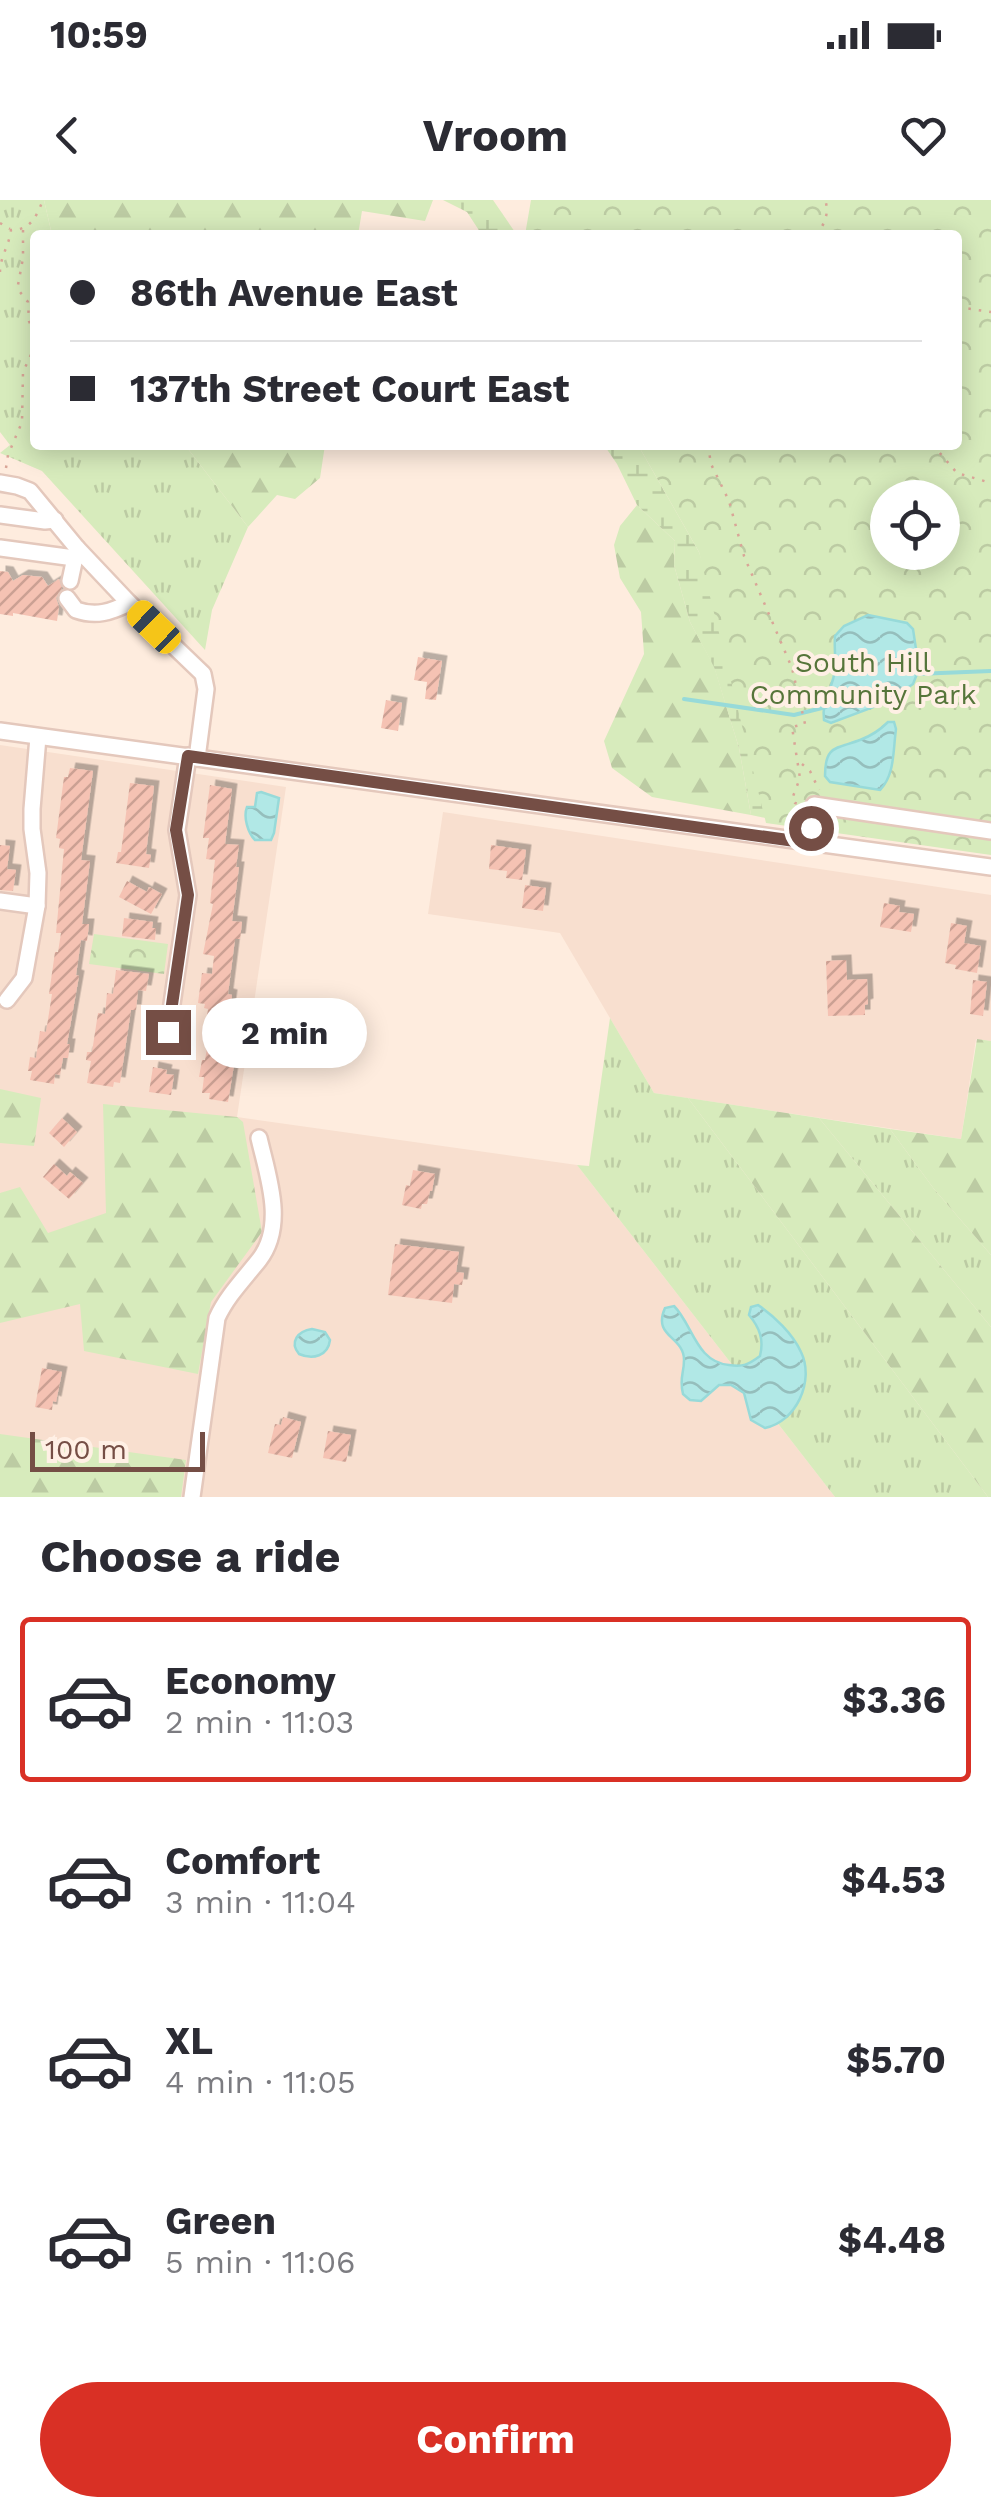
<!DOCTYPE html>
<html lang="en">
<head>
<meta charset="utf-8">
<style>
	body { margin:0; font-family:"Work Sans",sans-serif; background:#f2f2f3; color:#2b2b33; height:100vh; display:flex; flex-direction:column; font-size:38px; white-space:nowrap }
	* { box-sizing:border-box; margin:0 }
	p { font-size:32px; color:#7c7c81 }
	.icon { flex:none; width:55px; height:55px; fill:none; stroke:currentColor; stroke-width:2; stroke-linecap:round; stroke-linejoin:round }
	.map { position:relative; height:1297px; overflow:hidden }
	.panel { display:flex; flex-direction:column; background:#fff; flex:1 }
	.panel>* { flex:none }
	.banner { position:absolute; left:30px; top:30px; width:932px; height:220px; border-radius:10px; box-shadow:0 5px 25px #0003; display:grid; align-content:center; height:220px; padding:0 40px; background:#fff }
	.buttons { position:absolute; left:870px; top:280px; display:grid; gap:20px }
	.buttons a { display:grid; place-items:center; width:90px; height:90px; border-radius:50%; background:#fff; box-shadow:0 5px 25px #0003; font-size:50px }
	.scale { position:absolute; left:30px; bottom:25px; width:175px; box-sizing:border-box; padding-left:10px; border:5px solid #754e45; border-top:0; font-size:28px; line-height:35px; white-space:nowrap; color:#754e45; -webkit-text-stroke:8px #fff0e5; paint-order:stroke }
	.end { position:absolute; width:45px; height:45px; margin:-22px; border:12px solid #754e45; background:#fff; box-shadow:0 0 0 5px #fff }
	.from { border-radius:50% }
	.bubble { position:absolute; height:70px; border-radius:35px; background:#fff; box-shadow:0 5px 25px #0003; font-size:32px; font-weight:700; line-height:70px; text-align:center }
	.car { position:absolute; width:30px; height:60px; margin:-30px -15px; border-radius:12px; box-shadow:0 0 8px 2px #0007; background:linear-gradient(#f5c518 24%,#345 0 40%,#f5c518 0 76%,#345 0 86%,#f5c518 0) }
	.banner b { display:flex; align-items:center; gap:35px; height:95px; font-size:38px }
	.banner b+b { border-top:2px solid #e1e1e2 }
	.banner i { width:25px; height:25px; background:#2b2b33 }
	ul { padding:0; list-style:none }
	li { display:flex; align-items:center; gap:30px; height:165px; margin:0 20px 15px; padding:0 20px; border:5px solid transparent; border-radius:10px }
	li div { flex:1 }
	li b { display:block; font-size:38px }
	li em { font-style:normal; font-weight:700 }
	li.current { border-color:#d93025 }
	li>.icon { width:90px; height:90px; stroke-width:1.5 }
	h2 { padding:0 40px; font-size:45px; line-height:120px }
	.button { display:flex; gap:20px; margin-top:auto; padding:20px 40px }
	.button a { flex:1; height:115px; border-radius:60px; background:#d93025; color:#fff; font-size:40px; font-weight:700; line-height:115px; text-align:center }
	.status { display:flex; justify-content:space-between; align-items:center; height:70px; padding:0 50px; background:#fff; direction:ltr }
	.status svg { height:28px; fill:currentColor }
	header { display:flex; justify-content:space-between; align-items:center; height:130px; padding:0 40px; background:#fff; font-size:45px; font-weight:700 }
	.map>svg:first-child { display:block }
	.residential { fill:#f8dfcf }
	.grass { fill:url(#grass-tufts) }
	.forest { fill:url(#forest-firs) }
	.wetland { fill:url(#wetland-marsh) }
	.park { fill:url(#park-crowns); fill-rule:evenodd }
	.water { fill:url(#water-waves); stroke:#97dad9; stroke-width:2.5 }
	.lines { fill:none; stroke-linecap:round; stroke-linejoin:round }
	.stream { stroke:#97dad9; stroke-width:4 }
	.building { fill:url(#building-hatch); filter:url(#shadow) }
	.minor-casing { stroke:#e4c8bc; stroke-width:20 }
	.path { stroke:#d9a597; stroke-width:2.5; stroke-dasharray:2.5 8; stroke-linecap:butt }
	.minor { stroke:#fff; stroke-width:15 }
	.route { stroke:#754e45; stroke-width:12 }
	.labels { text-anchor:middle; stroke-width:8; stroke-linejoin:round; paint-order:stroke }
	.park-label { font-size:28px; fill:#56753a; stroke:#fff0e5 }
</style>
</head>
<body>
<div class="status"><b>10:59</b><svg viewBox="0 0 49 12"><path d="M0 12V9h3v3zM5 12V6h3v6zM10 12V3h3v9zM15 12V0h3v12zM26 1h20v11H26zM47 4h2v5h-2z"/></svg></div>
<header><svg class="icon" aria-label="back" viewBox="0 0 24 24"><path d="M15 5l-7 7 7 7"/></svg>Vroom<svg class="icon" aria-label="heart" viewBox="0 0 24 24"><path d="M12 20l-8-8c-3-5 5-10 8-4 3-6 11-1 8 4z"/></svg></header>
<div class="map">
<svg width="991" height="1297" viewBox="0 0 991 1297">
	<defs>
		<pattern id="grass-tufts" width="24" height="20" patternUnits="userSpaceOnUse" patternTransform="scale(2.5)"><rect width="24" height="20" fill="#d7ebbc"/><path d="M3 7l-1-3M5 7V3M7 7l1-3M15 17l-1-3M17 17v-4M19 17l1-3" fill="none" stroke="#bccba3"/></pattern>
		<pattern id="forest-firs" width="22" height="20" patternUnits="userSpaceOnUse" patternTransform="scale(2.5)"><rect width="22" height="20" fill="#d7ebbc"/><path d="M5 1l3.5 6h-7zM16 11l3.5 6h-7z" fill="#bccba3"/></pattern>
		<pattern id="wetland-marsh" width="20" height="14" patternUnits="userSpaceOnUse" patternTransform="scale(2.5)"><rect width="20" height="14" fill="#d7ebbc"/><path d="M1 5h8M5 5V1M11 12h8M15 12V8" fill="none" stroke="#bccba3"/></pattern>
		<pattern id="park-crowns" width="20" height="18" patternUnits="userSpaceOnUse" patternTransform="scale(2.5)"><rect width="20" height="18" fill="#d7ebbc"/><path d="M2 6a3 3 0 1 1 6 0M12 15a3 3 0 1 1 6 0" fill="none" stroke="#bccba3"/></pattern>
		<pattern id="water-waves" width="16" height="10" patternUnits="userSpaceOnUse" patternTransform="scale(2.5)"><rect width="16" height="10" fill="#b1e8e6"/><path d="M0 5q4-4 8 0t8 0" fill="none" stroke="#95bebc"/></pattern>
		<pattern id="building-hatch" width="6" height="6" patternUnits="userSpaceOnUse" patternTransform="scale(2.5)"><rect width="6" height="6" fill="#f5c2b3"/><path d="M-1 1l2-2M0 6l6-6M5 7l2-2" fill="none" stroke="#cba093"/></pattern>
		<filter id="shadow"><feDropShadow dx="5.5" dy="-5.5" stdDeviation="0" flood-color="#0004"/></filter>
	</defs>
	<rect width="100%" height="100%" fill="#feecde"/>
	<!-- residential -->
	<g class="residential">
		<path d="M0 545 286 587 237 917 577 965 835 1297H0Z"/>
		<path d="M443 612 991 695V841L976 839 961 939 654 893 560 733 428 714Z"/>
	</g>
	<!-- grass -->
	<g class="grass">
		<path d="M0 0H44L52 35H35V245H185L248 327 212 410 205 450 42 271 0 253 10 245 0 232Z"/>
		<path d="M610 818 654 893 688 898 988 1297H835L577 965 589 966Z"/>
		<path d="M819 918 890 929 934 989 991 1055V1127Z"/>
	</g>
	<!-- forest -->
	<g class="forest">
		<path d="M44 0H433L425 21 362 11 358 35H52Z"/>
		<path d="M185 245H325L320 278 295 299 277 295 248 327Z"/>
		<path d="M637 305 675 341 674 365 690 422 714 466 739 548 751 615 652 597 612 568 604 541 644 454 641 412 620 378 614 345 620 326Z"/>
		<path d="M977 839 991 841V1055L934 989 890 929 961 939Z"/>
		<path d="M0 889 41 898 34 946 0 943Z"/>
		<path d="M688 898 819 918 991 1127V1297H988Z"/>
		<path d="M103 904 237 917 243 922 262 1032 211 1102 198 1174 84 1151 80 1104 0 1123V993L20 987 48 1033 106 1013Z"/>
		<path d="M0 1234 186 1260 181 1297H0Z"/>
	</g>
	<!-- wetland -->
	<g class="wetland">
		<path d="M443 0H493L517 35H482L467 12Z"/>
		<path d="M604 245H638L699 352 789 623 751 615 739 548 714 467 690 422 674 365 675 341 637 305 617 264Z"/>
	</g>
	<!-- park -->
	<g class="park">
		<path d="M531 0H991V655L766 623 699 352 638 245H958V35H525ZM888 298H942V352H888Z"/>
		<path d="M94 734 168 744 164 774 89 764Z"/>
	</g>
	<!-- water -->
	<g class="water">
		<path d="M868 415 907 423 913 429 919 469 913 484 887 502 831 523 824 520C821 501 833 488 835 470 836 459 834 447 835 436L844 426Z"/>
		<path d="M888 522H894L896 529C893 550 895 575 880 590L830 582 825 576C825 545 836 549 860 540 871 536 880 530 888 522Z"/>
		<path d="M261 592 279 598 274 633 271 640H255C248 633 243 617 247 607H255L257 593Z"/>
		<path d="M758 1105C774 1116 793 1134 801 1152 815 1181 796 1222 765 1228L751 1220 744 1193 731 1185H719L701 1201 690 1200 683 1194C679 1178 684 1174 684 1160 684 1136 652 1137 665 1108L674 1106C693 1125 696 1162 729 1165 743 1167 748 1165 760 1156 764 1140 760 1128 749 1115L751 1107Z"/>
		<path d="M312 1129 325 1132 330 1140C328 1156 313 1160 299 1154 289 1142 298 1131 312 1129Z"/>
	</g>
	<g class="lines">
		<!-- stream -->
		<g class="stream">
			<path d="M916 474 991 471"/>
			<path d="M684 499 794 515 826 507"/>
		</g>
	</g>
	<!-- building -->
	<g class="building">
		<path d="M0 371 8 372 13 381 23 375 42 377 48 386 59 379 62 388 56 398 59 407 57 421 13 413V416L0 414Z"/>
		<path d="M418 457 442 461 436 500 425 499 427 482 414 480Z"/>
		<path d="M386 500 402 503 398 531 381 528Z"/>
		<path d="M70 568 93 571 81 660 90 661 82 724H89L87 741 81 740 76 775 79 776 67 844H70L68 858H63L60 875 55 874 54 884 30 880 32 871H28L30 857 36 858 40 831 46 832 52 794H49L55 752H58L61 733H56L64 649 59 648 60 639 56 638 64 577H68Z"/>
		<path d="M130 583 154 586 147 645 146 654 151 655 149 668 116 663 118 652H121Z"/>
		<path d="M210 585 232 589 225 644 239 645 236 667H239L232 721 242 722 240 739H235L228 794 232 795 229 816 241 818 238 835 233 834 228 864 234 865 228 902 209 899 210 893H202L204 877H199L202 860H205L210 831 205 830 208 809 204 808 205 804 198 803 202 773 212 774 214 756 203 754 213 704 210 703 215 660 206 659 209 638H203Z"/>
		<path d="M0 645 10 646 7 669 16 670 13 691 0 690Z"/>
		<path d="M491 645 526 650 522 680 506 678 507 671 489 669Z"/>
		<path d="M127 681 147 692 149 687 162 694 151 714 119 697Z"/>
		<path d="M525 685 546 688 543 711 522 708Z"/>
		<path d="M884 703 900 706 899 712 914 714 911 732 880 727Z"/>
		<path d="M124 718 153 722 152 728H156L155 740 122 736Z"/>
		<path d="M951 723 967 726 964 743 981 746 977 773 955 769 956 765 945 763Z"/>
		<path d="M846 760 847 780 867 779 868 804 865 805V815L828 816 826 761Z"/>
		<path d="M116 770 149 774 146 791 138 790 136 810H131L120 883 114 882 113 887 87 883 91 861 86 860 87 852H92L98 813 105 814 107 793 113 794Z"/>
		<path d="M973 780 987 782 983 816 970 814Z"/>
		<path d="M153 867 167 870 166 874 174 875 171 895 149 892Z"/>
		<path d="M62 918 77 932 64 947 49 933Z"/>
		<path d="M54 964 67 976 70 972 83 983 69 999 43 977Z"/>
		<path d="M413 970 435 974 432 991H430L427 1004H422L421 1009 402 1005 406 985 410 986Z"/>
		<path d="M395 1044 459 1052 456 1072 464 1073 462 1085 454 1084 452 1103 388 1095Z"/>
		<path d="M42 1168 62 1172 56 1202 53 1201 52 1210 35 1207Z"/>
		<path d="M283 1217 301 1222 292 1258 268 1253 275 1224 281 1225Z"/>
		<path d="M328 1231 351 1235 346 1262 323 1258Z"/>
	</g>
	<g class="lines">
		<!-- minor casing -->
		<g class="minor-casing">
			<g id="minor">
				<path d="M0 283 17 286 30 291 77 348"/>
				<path d="M0 315 45 321 55 320"/>
				<path d="M0 348 74 358"/>
				<path d="M70 381 77 348 129 403 203 474 206 489 197 558"/>
				<path d="M67 398 76 410C96 417 111 412 129 403"/>
				<path d="M0 531 991 667"/>
				<path d="M809 643 814 605 991 631"/>
				<path d="M0 701 37 706"/>
				<path d="M7 800 24 778 37 706 38 673 32 629V609L38 537"/>
				<path d="M168 831 188 695 177 630 188 556"/>
				<path d="M192 1297 217 1118C227 1096 244 1079 259 1060 286 1025 268 977 259 938"/>
			</g>
		</g>
		<!-- path -->
		<g class="path">
			<path d="M0 23 10 29"/>
			<path d="M23 30V58L18 85 20 92 28 102 29 121 35 136"/>
			<path d="M817 35C824 24 830 13 825 0"/>
			<path d="M0 72C0 57 9 46 11 30 31 30 36 17 43 0"/>
			<path d="M958 107 991 112"/>
			<path d="M708 245 711 264 729 301 744 356 792 468 805 524 792 527 800 578 792 599 795 603 802 605"/>
			<path d="M933 245 957 273 991 283"/>
			<path d="M6 268 8 255 22 222 23 172 35 146"/>
			<path d="M802 564 810 571 819 590"/>
		</g>
		<!-- minor -->
		<use href="#minor" class="minor"/>
	</g>
	<g class="lines">
		<!-- route -->
		<path class="route" d="M168 832 188 695 176 630 188 556 809 643 811 628"/>
	</g>
	<g class="labels">
		<!-- park labels -->
		<g class="park-label">
			<text x="863" y="472">South Hill<tspan x="863" dy="32">Community Park</tspan></text>
		</g>
	</g>
</svg>
<div class="buttons">
<a><svg class="icon" aria-label="locate" viewBox="0 0 24 24"><circle cx="12" cy="12" r="6"/><path d="M12 2v4M12 18v4M2 12h4M18 12h4"/></svg></a>
</div>
<div class="scale">100 m</div>
<i class="end from" style="left:811px;top:628px"></i>
<i class="end" style="left:168px;top:832px"></i>
<div class="bubble" style="left:202px;top:798px;width:165px">2 min</div>
<i class="car" style="left:154px;top:427px;rotate:314deg"></i>
<div class="banner">
<b><i class="from"></i>86th Avenue East</b>
<b><i></i>137th Street Court East</b>
</div>
</div>
<section class="panel">
<h2>Choose a ride</h2>
<ul>
<li class="current"><svg class="icon" aria-label="car" viewBox="0 0 24 24"><path d="M5 17H2v-5l4-1 3-4h7l3 4 3 1v5h-3M9 17h6M6 11h13"/><circle cx="7" cy="17" r="2"/><circle cx="17" cy="17" r="2"/></svg><div><b>Economy</b><p>2 min · 11:03</p></div><em>$3.36</em></li>
<li><svg class="icon" aria-label="car" viewBox="0 0 24 24"><path d="M5 17H2v-5l4-1 3-4h7l3 4 3 1v5h-3M9 17h6M6 11h13"/><circle cx="7" cy="17" r="2"/><circle cx="17" cy="17" r="2"/></svg><div><b>Comfort</b><p>3 min · 11:04</p></div><em>$4.53</em></li>
<li><svg class="icon" aria-label="car" viewBox="0 0 24 24"><path d="M5 17H2v-5l4-1 3-4h7l3 4 3 1v5h-3M9 17h6M6 11h13"/><circle cx="7" cy="17" r="2"/><circle cx="17" cy="17" r="2"/></svg><div><b>XL</b><p>4 min · 11:05</p></div><em>$5.70</em></li>
<li><svg class="icon" aria-label="car" viewBox="0 0 24 24"><path d="M5 17H2v-5l4-1 3-4h7l3 4 3 1v5h-3M9 17h6M6 11h13"/><circle cx="7" cy="17" r="2"/><circle cx="17" cy="17" r="2"/></svg><div><b>Green</b><p>5 min · 11:06</p></div><em>$4.48</em></li>
</ul>
<div class="button"><a>Confirm</a></div>
</section>
</body>
</html>
